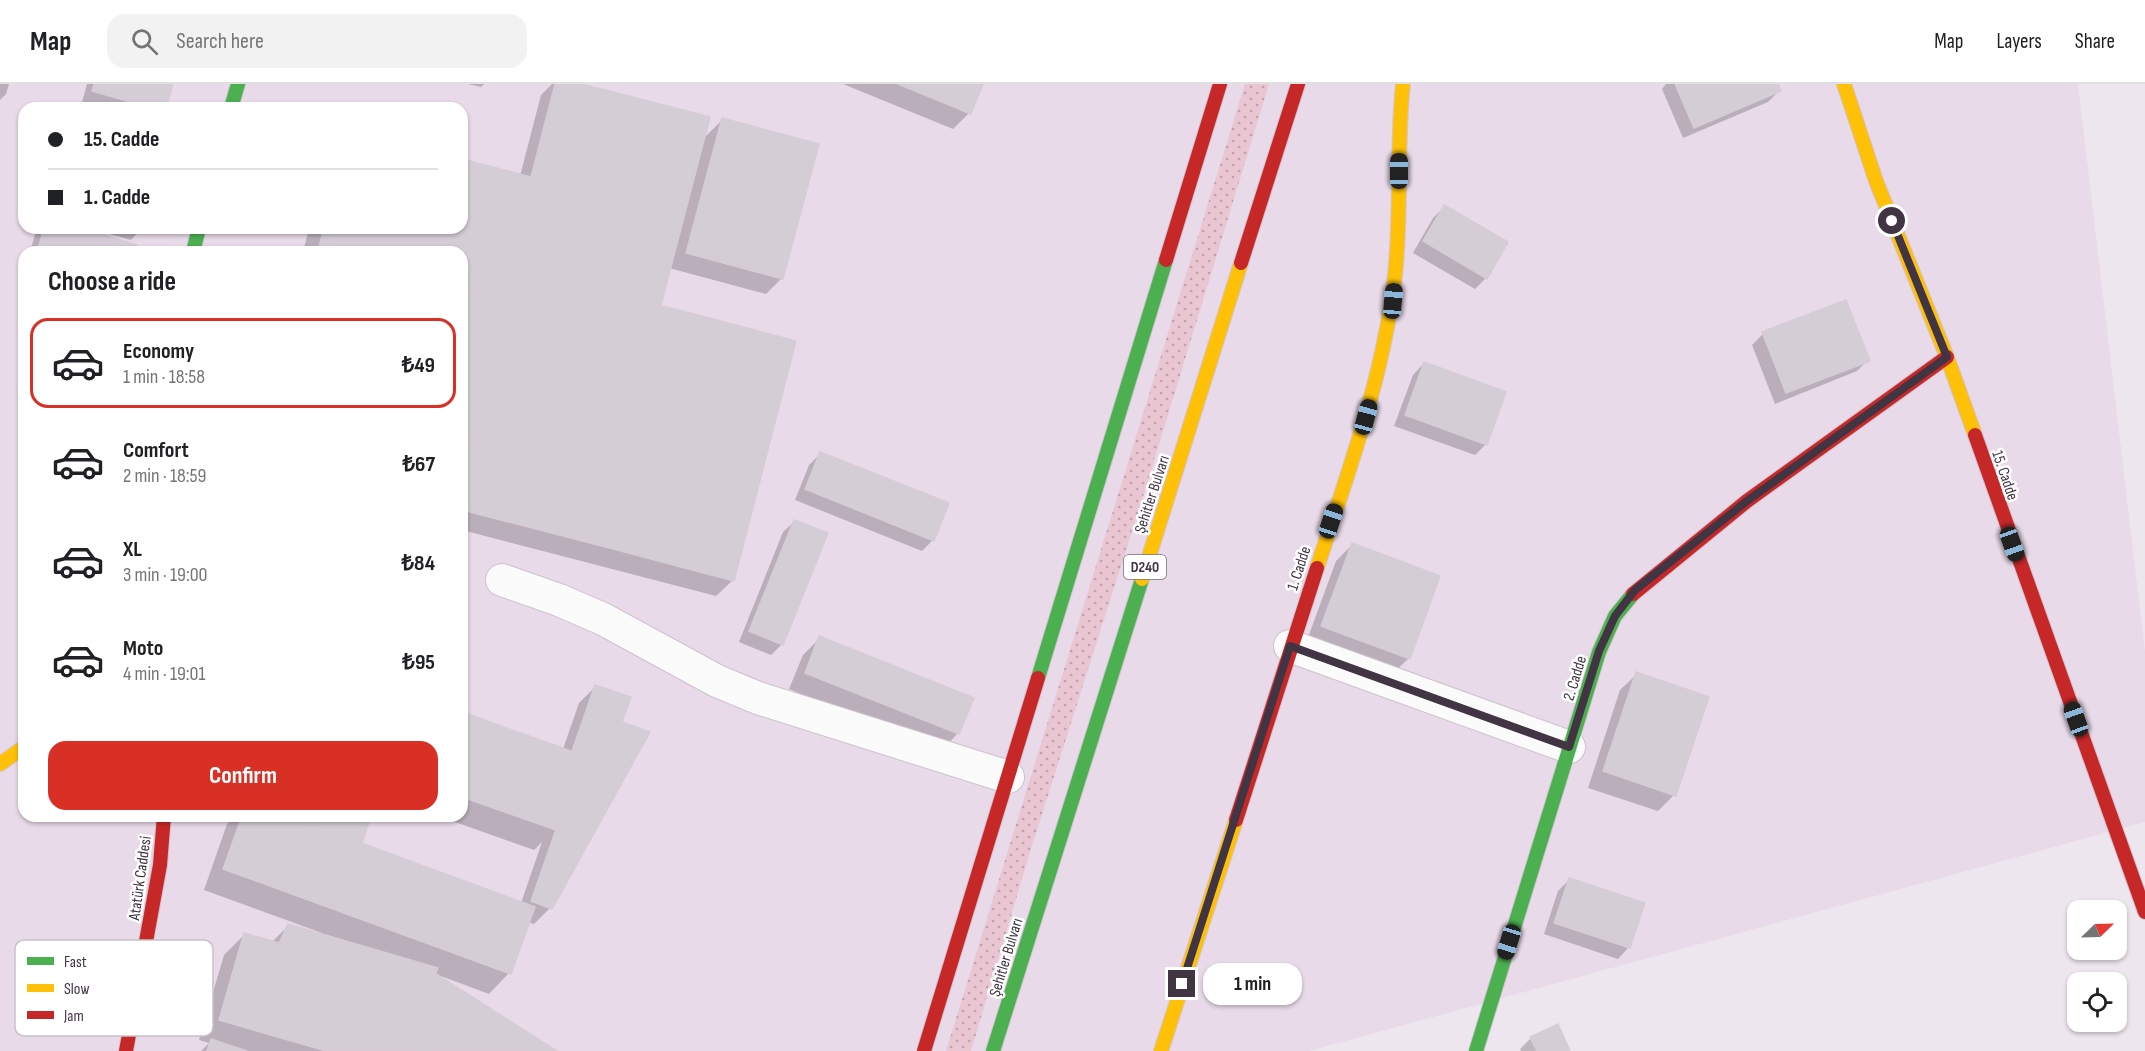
<!DOCTYPE html>
<html lang="en">
<head>
<meta charset="utf-8">
<style>
	body { margin:0; font-family:"Sofia Sans Condensed",sans-serif; background:#f2f2f2; color:#202124; height:100vh; display:flex; flex-direction:column; font-size:22px; white-space:nowrap }
	* { box-sizing:border-box; margin:0 }
	p { font-size:20px; color:#757577 }
	.icon { flex:none; width:33px; height:33px; fill:none; stroke:currentColor; stroke-width:2; stroke-linecap:round; stroke-linejoin:round }
	.map { position:relative; flex:1; overflow:hidden }
	.details { position:absolute; left:18px; top:162px; width:450px; height:576px; display:flex; flex-direction:column; background:#fff; border-radius:18px; box-shadow:0 2px 4px #0004 }
	.details>* { flex:none }
	.top-card { position:absolute; left:18px; top:18px; width:450px; height:132px; border-radius:18px; box-shadow:0 2px 4px #0004; display:grid; align-content:center; height:132px; padding:0 30px; background:#fff }
	.needle { width:39px; rotate:67deg }
	.fabs { position:absolute; left:2067px; top:816px; display:grid; gap:12px }
	.fabs a { display:grid; place-items:center; width:60px; height:60px; border-radius:12px; background:#fff; box-shadow:0 2px 4px #0004; font-size:30px }
	.end { position:absolute; width:27px; height:27px; margin:-14px; border:8px solid #413443; background:#fff; box-shadow:0 0 0 3px #fff }
	.from { border-radius:50% }
	.bubble { position:absolute; height:42px; border-radius:18px; background:#fff; box-shadow:0 2px 4px #0004; font-size:20px; font-weight:700; line-height:42px; text-align:center }
	.car { position:absolute; width:18px; height:36px; margin:-18px -9px; border-radius:8px; box-shadow:0 0 4px 2px #0007; background:linear-gradient(#222 24%,#8ab4d8 0 40%,#222 0 76%,#8ab4d8 0 86%,#222 0) }
	.top-card b { display:flex; align-items:center; gap:21px; height:57px; font-size:22px }
	.top-card b+b { border-top:2px solid #e0e0e0 }
	.top-card i { width:15px; height:15px; background:#202124 }
	ul { padding:0; list-style:none }
	li { display:flex; align-items:center; gap:18px; height:90px; margin:0 12px 9px; padding:0 18px; border:3px solid transparent; border-radius:18px }
	li div { flex:1 }
	li b { display:block; font-size:22px }
	li em { font-style:normal; font-weight:700 }
	li.current { border-color:#d93025 }
	li>.icon { width:54px; height:54px; stroke-width:1.5 }
	h2 { padding:0 30px; font-size:27px; line-height:72px }
	.action { display:flex; gap:12px; margin-top:auto; padding:12px 30px }
	.action a { flex:1; height:69px; border-radius:18px; background:#d93025; color:#fff; font-size:24px; font-weight:700; line-height:69px; text-align:center }
	header { display:flex; align-items:center; gap:36px; box-sizing:border-box; height:84px; padding:0 30px; background:#fff; border-bottom:2px solid #e0e0e0 }
	header strong { font-size:28px }
	nav { display:flex; gap:33px; margin-inline-start:auto; font-size:21px }
	.search { width:420px; height:54px; background:#f2f2f2; display:flex; align-items:center; gap:15px; box-sizing:border-box; padding:0 21px; border-radius:18px; color:#757577; font-size:22px }
	.map>svg:first-child { display:block }
	.residential { fill:#e8dae8; fill-rule:evenodd }
	.grass { fill:url(#grass-dots) }
	.shadow { fill:#0003 }
	.building { fill:#d5cdd6; stroke:#d5ccd6; stroke-width:1.5 }
	.lines { fill:none; stroke-linecap:round; stroke-linejoin:round }
	.street-casing { stroke:#ccc3cc; stroke-width:34 }
	.fast-casing { stroke:#d3c3d3; stroke-width:16 }
	.slow-casing { stroke:#d3c3d3; stroke-width:16 }
	.jam-casing { stroke:#d3c3d3; stroke-width:16 }
	.street { stroke:#fcfbfc; stroke-width:32 }
	.fast { stroke:#4caf50; stroke-width:14 }
	.slow { stroke:#ffc107; stroke-width:14 }
	.jam { stroke:#c62828; stroke-width:14 }
	.route { stroke:#413443; stroke-width:8 }
	.labels { text-anchor:middle; stroke-width:5; stroke-linejoin:round; paint-order:stroke }
	.shield { fill:#fff; stroke:#7a717b; stroke-width:1.5 }
	.shield-label { font-size:15px; font-weight:bold; fill:#413443 }
	.street-label { font-size:16px; fill:#413443; stroke:#fff }
	.key { fill:#fff; stroke:#c6c2c7; stroke-width:1.5 }
	.key-label { font-size:16px; fill:#413443 }
</style>
</head>
<body>
<header>
<strong>Map</strong>
<div class="search"><svg class="icon" aria-label="search" viewBox="0 0 24 24"><circle cx="10" cy="10" r="6"/><path d="M15 15l6 6"/></svg>Search here</div>
<nav><a>Map</a><a>Layers</a><a>Share</a></nav>
</header>
<div class="map">
<svg width="2145" height="967" viewBox="0 0 2145 967">
	<defs>
		<pattern id="grass-dots" width="8" height="8" patternUnits="userSpaceOnUse" patternTransform="scale(1.5)"><rect width="8" height="8" fill="#e9c6d2"/><path d="M2 2h.1M6 6h.1" fill="none" stroke="#bea2ac" stroke-width="1.8" stroke-linecap="round"/></pattern>
	</defs>
	<rect width="100%" height="100%" fill="#eee6ee"/>
	<!-- residential -->
	<path class="residential" d="M0 0H2078L2145 568V738L1309 967H0ZM24 24H462V144H24ZM24 168H462V732H24Z"/>
	<!-- grass -->
	<path class="grass" d="M1245 0H1269L1142 416 1029 771 971 967H946Z"/>
	<!-- shadow -->
	<g class="shadow">
		<path d="M0 0H9L6 10 0 16Z"/>
		<path d="M87 0H171L165 24H102L82 18Z"/>
		<path d="M468 0H484L481 3Z"/>
		<path d="M552 0H576L702 56 722 36 782 194 766 210 669 184 658 222 733 496 716 512 462 446V168H303L309 144H462V77L520 92 541 11Z"/>
		<path d="M843 0H981L969 29 953 45Z"/>
		<path d="M1666 0H1776L1779 7 1768 18 1683 54 1662 5Z"/>
		<path d="M1444 123 1486 194 1475 205 1413 169 1433 134Z"/>
		<path d="M39 144H75L133 168H30L36 147Z"/>
		<path d="M88 144H142L131 156Z"/>
		<path d="M24 187V199L21 198Z"/>
		<path d="M1763 250 1868 276 1857 287 1775 320 1752 261Z"/>
		<path d="M1424 279 1486 360 1475 371 1394 342 1413 291Z"/>
		<path d="M820 370 933 456 922 467 795 416 809 381Z"/>
		<path d="M795 437 782 560 771 571 739 558 783 448Z"/>
		<path d="M1352 461 1409 574 1392 590 1306 559 1336 477Z"/>
		<path d="M820 554 958 649 942 666 789 605 803 571Z"/>
		<path d="M1637 590 1674 711 1658 727 1588 704 1620 606Z"/>
		<path d="M596 602 629 614 550 824 534 840 528 838 509 889 489 910 438 891 555 967H201L209 959 199 956 224 871 244 851 272 858 288 842 321 851 322 849 204 806 227 740 235 732H370L359 760 521 819 542 758 534 766 438 732H462V630L563 665 579 619Z"/>
		<path d="M1570 795 1629 863 1618 875 1544 850 1558 807Z"/>
		<path d="M1531 954 1569 967H1521L1520 965Z"/>
	</g>
	<!-- building -->
	<g class="building">
		<path d="M94 0H173L166 24H151L92 7Z"/>
		<path d="M555 0H582L710 33 684 133 531 93Z"/>
		<path d="M898 0H983L971 30Z"/>
		<path d="M1675 0H1778L1781 7 1694 44Z"/>
		<path d="M722 34 819 60 783 195 686 169Z"/>
		<path d="M462 75 554 99 531 187 481 174 472 208 462 205V168L318 167 324 144H462Z"/>
		<path d="M554 99 684 133 661 221 531 187Z"/>
		<path d="M1444 121 1508 158 1487 195 1423 157Z"/>
		<path d="M44 144H80L137 161 135 168H37Z"/>
		<path d="M481 174 796 257 750 435 462 359V205L472 208Z"/>
		<path d="M1846 216 1870 277 1786 309 1762 248Z"/>
		<path d="M1424 278 1506 308 1487 361 1405 331Z"/>
		<path d="M462 359 614 399 598 461 462 426Z"/>
		<path d="M820 368 949 419 934 457 805 405Z"/>
		<path d="M614 399 750 435 734 497 598 461Z"/>
		<path d="M794 436 828 449 783 561 749 547Z"/>
		<path d="M1352 459 1440 492 1410 575 1321 542Z"/>
		<path d="M819 552 974 614 959 650 805 589Z"/>
		<path d="M1636 588 1709 613 1676 712 1603 687Z"/>
		<path d="M595 601 631 613 622 638 650 648 552 825 531 817 582 671 572 667Z"/>
		<path d="M462 628 582 671 556 746 462 713Z"/>
		<path d="M242 732H288L535 823 511 890 223 785Z"/>
		<path d="M310 732H371L362 759 308 739Z"/>
		<path d="M1569 794 1645 819 1630 864 1554 839Z"/>
		<path d="M288 840 438 884 401 967H326L219 936 244 849 279 859Z"/>
		<path d="M436 890 557 967H443L410 947Z"/>
		<path d="M1558 940 1570 967H1537L1530 953Z"/>
		<path d="M410 947 443 967H401Z"/>
		<path d="M211 955 247 967H207Z"/>
	</g>
	<g class="lines">
		<!-- street casing -->
		<g class="street-casing">
			<g id="street">
				<path d="M502 496 559 516 603 535 717 597 758 614 1008 693"/>
				<path d="M1290 562 1569 663"/>
			</g>
		</g>
		<!-- fast casing -->
		<g class="fast-casing">
			<g id="fast">
				<path d="M231 24 238 0"/>
				<path d="M193 168 199 144"/>
				<path d="M1038 594 1166 176"/>
				<path d="M993 967 1142 495"/>
				<path d="M1476 967 1599 568 1615 532 1633 510"/>
			</g>
		</g>
		<!-- slow casing -->
		<g class="slow-casing">
			<g id="slow">
				<path d="M1844 0 1876 97 1947 273 1975 351"/>
				<path d="M1317 484C1348 388 1384 292 1395 191 1402 127 1396 63 1403 0"/>
				<path d="M1142 495 1241 179"/>
				<path d="M0 680 24 663"/>
				<path d="M1161 967 1236 736"/>
			</g>
		</g>
		<!-- jam casing -->
		<g class="jam-casing">
			<g id="jam">
				<path d="M1166 176 1220 0"/>
				<path d="M1241 179 1298 0"/>
				<path d="M1975 351 2145 828"/>
				<path d="M1633 510 1747 417 1947 273"/>
				<path d="M1236 736 1317 484"/>
				<path d="M126 967 160 781 164 732"/>
				<path d="M924 967 1038 594"/>
			</g>
		</g>
		<!-- street -->
		<use href="#street" class="street"/>
		<!-- fast -->
		<use href="#fast" class="fast"/>
		<!-- slow -->
		<use href="#slow" class="slow"/>
		<!-- jam -->
		<use href="#jam" class="jam"/>
	</g>
	<g class="lines">
		<!-- route -->
		<path class="route" d="M1182 900 1290 562 1569 663 1599 567 1615 532 1635 506 1747 417 1947 273 1892 137"/>
	</g>
	<g class="labels">
		<!-- shield labels -->
		<rect class="shield" x="1124" y="471" width="42" height="24" rx="4.5"/>
		<g class="shield-label">
			<text x="1145" y="488">D240</text>
		</g>
		<!-- street labels -->
		<g class="street-label">
			<text transform="translate(2006 391) rotate(71)" y="6">15. Cadde</text>
			<text transform="translate(1151 410) rotate(-72)" y="6">Şehitler Bulvarı</text>
			<text transform="translate(1298 484) rotate(-72)" y="6">1. Cadde</text>
			<text transform="translate(1574 594) rotate(-73)" y="6">2. Cadde</text>
			<text transform="translate(139 794) rotate(-82)" y="6">Atatürk Caddesi</text>
			<text transform="translate(1005 873) rotate(-73)" y="6">Şehitler Bulvarı</text>
		</g>
	</g>
	<!-- legend -->
	<rect x="15" y="856" width="198" height="96" rx="9" class="key"/>
	<rect x="27" y="873" width="27" height="8" fill="#4caf50"/>
	<rect x="27" y="900" width="27" height="8" fill="#ffc107"/>
	<rect x="27" y="927" width="27" height="8" fill="#c62828"/>
	<g class="key-label">
		<text x="64" y="883">Fast</text>
		<text x="64" y="910">Slow</text>
		<text x="64" y="937">Jam</text>
	</g>
</svg>
<div class="fabs">
<a><svg class="needle" viewBox="-14 -14 28 28"><path d="M0-13l5 13h-10z" fill="#e53935"/><path d="M0 13l5-13h-10z" fill="#757577"/></svg></a>
<a><svg class="icon" aria-label="locate" viewBox="0 0 24 24"><circle cx="12" cy="12" r="6"/><path d="M12 2v4M12 18v4M2 12h4M18 12h4"/></svg></a>
</div>
<i class="end from" style="left:1892px;top:137px"></i>
<i class="end" style="left:1182px;top:900px"></i>
<div class="bubble" style="left:1203px;top:879px;width:99px">1 min</div>
<i class="car" style="left:1399px;top:87px;rotate:0deg"></i>
<i class="car" style="left:1393px;top:217px;rotate:5deg"></i>
<i class="car" style="left:1366px;top:333px;rotate:15deg"></i>
<i class="car" style="left:1331px;top:437px;rotate:18deg"></i>
<i class="car" style="left:2012px;top:460px;rotate:160deg"></i>
<i class="car" style="left:2076px;top:635px;rotate:340deg"></i>
<i class="car" style="left:1509px;top:858px;rotate:197deg"></i>
<div class="top-card">
<b><i class="from"></i>15. Cadde</b>
<b><i></i>1. Cadde</b>
</div>
<section class="details">
<h2>Choose a ride</h2>
<ul>
<li class="current"><svg class="icon" aria-label="car" viewBox="0 0 24 24"><path d="M5 17H2v-5l4-1 3-4h7l3 4 3 1v5h-3M9 17h6M6 11h13"/><circle cx="7" cy="17" r="2"/><circle cx="17" cy="17" r="2"/></svg><div><b>Economy</b><p>1 min · 18:58</p></div><em>₺49</em></li>
<li><svg class="icon" aria-label="car" viewBox="0 0 24 24"><path d="M5 17H2v-5l4-1 3-4h7l3 4 3 1v5h-3M9 17h6M6 11h13"/><circle cx="7" cy="17" r="2"/><circle cx="17" cy="17" r="2"/></svg><div><b>Comfort</b><p>2 min · 18:59</p></div><em>₺67</em></li>
<li><svg class="icon" aria-label="car" viewBox="0 0 24 24"><path d="M5 17H2v-5l4-1 3-4h7l3 4 3 1v5h-3M9 17h6M6 11h13"/><circle cx="7" cy="17" r="2"/><circle cx="17" cy="17" r="2"/></svg><div><b>XL</b><p>3 min · 19:00</p></div><em>₺84</em></li>
<li><svg class="icon" aria-label="car" viewBox="0 0 24 24"><path d="M5 17H2v-5l4-1 3-4h7l3 4 3 1v5h-3M9 17h6M6 11h13"/><circle cx="7" cy="17" r="2"/><circle cx="17" cy="17" r="2"/></svg><div><b>Moto</b><p>4 min · 19:01</p></div><em>₺95</em></li>
</ul>
<div class="action"><a>Confirm</a></div>
</section>
</div>
</body>
</html>
